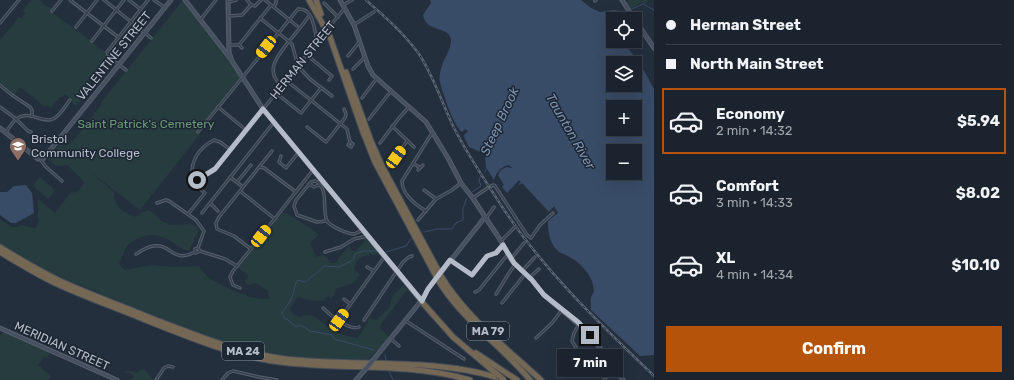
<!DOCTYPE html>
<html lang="en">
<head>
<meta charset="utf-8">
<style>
	body { margin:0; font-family:Rubik,sans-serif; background:#242b36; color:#f1f3f6; height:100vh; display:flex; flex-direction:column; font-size:15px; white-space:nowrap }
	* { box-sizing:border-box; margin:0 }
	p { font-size:13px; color:#a0a4aa }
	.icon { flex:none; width:22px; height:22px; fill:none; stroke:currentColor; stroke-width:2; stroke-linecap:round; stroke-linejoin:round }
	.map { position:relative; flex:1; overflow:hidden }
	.details { display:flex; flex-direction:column; background:#1b232e; width:360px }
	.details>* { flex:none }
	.hud { display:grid; align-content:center; height:88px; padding:0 12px; background:#1b232e }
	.tools { position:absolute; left:606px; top:12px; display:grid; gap:8px }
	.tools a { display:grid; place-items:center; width:36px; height:36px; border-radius:0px; background:#1b232e; box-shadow:0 4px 16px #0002,0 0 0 1px #39404a; font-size:20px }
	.end { position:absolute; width:18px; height:18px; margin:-9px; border:5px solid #b4bcc9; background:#111; box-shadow:0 0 0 2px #111 }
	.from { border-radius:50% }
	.bubble { position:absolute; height:28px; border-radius:0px; background:#1b232e; box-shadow:0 4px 16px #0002,0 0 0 1px #39404a; font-size:13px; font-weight:700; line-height:28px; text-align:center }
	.car { position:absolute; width:12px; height:24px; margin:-12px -6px; border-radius:5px; box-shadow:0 0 3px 1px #0007; background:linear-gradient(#f5c518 24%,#345 0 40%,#f5c518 0 76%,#345 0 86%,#f5c518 0) }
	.hud b { display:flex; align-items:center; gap:14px; height:38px; font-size:15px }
	.hud b+b { border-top:1px solid #39404a }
	.hud i { width:10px; height:10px; background:#f1f3f6 }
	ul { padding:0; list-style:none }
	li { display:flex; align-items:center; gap:12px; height:66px; margin:0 8px 6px; padding:0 4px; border:2px solid transparent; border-radius:0px }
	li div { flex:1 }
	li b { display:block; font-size:15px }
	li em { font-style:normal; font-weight:700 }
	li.selected { border-color:#b45309 }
	li>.icon { width:36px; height:36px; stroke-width:1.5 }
	.primary-button { display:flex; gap:8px; margin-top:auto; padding:8px 12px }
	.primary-button a { flex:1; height:46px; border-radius:0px; background:#b45309; color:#fff; font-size:16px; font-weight:700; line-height:46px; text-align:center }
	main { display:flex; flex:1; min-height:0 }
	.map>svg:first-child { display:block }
	.green { fill:#263c3f }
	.water { fill:#394c67; fill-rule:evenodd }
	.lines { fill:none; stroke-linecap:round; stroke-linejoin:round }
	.stream { stroke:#394c67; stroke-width:1 }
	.street-casing { stroke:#565f6c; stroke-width:3.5 }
	.secondary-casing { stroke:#565f6c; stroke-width:5 }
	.highway-casing { stroke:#434c59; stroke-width:7 }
	.street { stroke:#38414e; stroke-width:1.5 }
	.secondary { stroke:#465061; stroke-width:3 }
	.highway { stroke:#746855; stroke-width:5 }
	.rail-casing { stroke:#5a6575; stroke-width:2.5 }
	.rail { stroke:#1d2633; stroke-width:1; stroke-dasharray:3; stroke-linecap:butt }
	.street-bridge-casing { stroke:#565f6c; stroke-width:3.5; stroke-linecap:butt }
	.secondary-bridge-casing { stroke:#565f6c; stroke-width:5; stroke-linecap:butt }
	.highway-bridge-casing { stroke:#434c59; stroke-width:7; stroke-linecap:butt }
	.street-bridge { stroke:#38414e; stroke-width:1.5 }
	.secondary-bridge { stroke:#465061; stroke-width:3 }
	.highway-bridge { stroke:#746855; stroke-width:5 }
	.route { stroke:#b4bcc9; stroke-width:5 }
	.labels { text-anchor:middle; stroke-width:3; stroke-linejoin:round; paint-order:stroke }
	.shield { fill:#1d2633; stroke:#878f9c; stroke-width:1 }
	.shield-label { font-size:11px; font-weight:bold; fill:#b4bcc9 }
	.street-label { font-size:12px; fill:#b4bcc9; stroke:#1d2633 }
	.park-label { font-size:12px; fill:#6b9a76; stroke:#1d2633 }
	.poi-label { font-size:12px; fill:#b4bcc9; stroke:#1d2633; text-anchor:start }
	.water-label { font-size:13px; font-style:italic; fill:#7c92b1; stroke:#1d2633 }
</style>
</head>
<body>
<main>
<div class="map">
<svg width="654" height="380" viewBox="0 0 654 380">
	<rect width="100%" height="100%" fill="#242f3e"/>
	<!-- green -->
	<g class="green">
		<path d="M31 0H40L45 6 52 8 51 12 90 40 98 48C104 49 105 52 107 57 100 66 93 73 86 82L90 88C89 90 87 91 85 93 81 97 81 101 76 106L73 104 71 99 65 94 62 97H60L51 108 46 105 44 107 37 100 20 87 15 95 0 82V40L13 25 18 17 21 18 25 13 23 11Z"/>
		<path d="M183 0 226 55 240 77 197 131 200 134 140 210 89 171 114 192C114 207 122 212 136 217L141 213 149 210 156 215 161 221 171 225 190 224 198 228V232L189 251C180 249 175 243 167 239 155 232 140 235 129 244 124 249 122 258 119 264L125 270 151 265 174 267 199 266C201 269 204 273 207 276 216 284 259 304 269 298L268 291 256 283 248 285 245 281 249 276 238 268 266 234 282 213H286L315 231 318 235 310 243 316 257 322 255 327 257 330 263H335L349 245 352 251H356L366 239 374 247 378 255C366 254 355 256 354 270L360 274 355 282 336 289 334 295 331 298 328 296 323 301 308 300 298 297 294 302 290 309 292 313 299 317C318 310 322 327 337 333 343 336 351 336 358 338L365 327 369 318 376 320 390 307 392 296 404 285 407 290 381 324 380 328 390 338 368 360 304 358 263 352 217 341 65 279 32 263 0 244V219C8 223 10 231 21 225L35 228 39 221 37 216 38 212V199L55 213 72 191 74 193 79 190 84 183 80 177 67 165 57 166 47 159 60 144C62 145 63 146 66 146 73 144 95 112 101 105L100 104Z"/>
		<path d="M629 0H648L645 5 641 2 629 12 623 6Z"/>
		<path d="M40 177 55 190 48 199 33 186Z"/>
		<path d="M4 331 51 352 47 358 44 357 38 365 51 376 48 380H0V336Z"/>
		<path d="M143 368 153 380H131L134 377 133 375 126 372 125 371 138 372Z"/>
	</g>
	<!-- water -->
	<g class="water">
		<path d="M430 0H581L591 8 600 12 614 10 623 12 619 19H613V41C630 41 647 76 654 89V355L640 356 591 310C591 303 589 298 594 292 594 276 581 263 568 256 564 254 560 253 557 250 549 243 548 230 548 221L558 213 554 206 549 212 522 183 519 185V184L521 182 519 180 507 193 502 187 504 185 498 175 501 170 506 167 512 168 509 165C501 166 496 173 494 180L486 167 485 155 483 153 469 147 465 139 464 135 468 131 465 129 462 132C454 127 442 91 440 82 439 78 440 73 441 69 443 59 451 51 451 40 450 26 426 33 423 15L431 3ZM613 63H635V85H613ZM613 107H635V129H613ZM613 151H635V173H613Z"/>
		<path d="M26 185 32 193 34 213 16 223H11L0 215V192H7L14 186Z"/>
	</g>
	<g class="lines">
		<!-- stream -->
		<g class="stream">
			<path d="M632 9 643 4 654 10"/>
			<path d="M621 12 627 11"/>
			<path d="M485 172 487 168"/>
			<path d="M472 192 481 186 479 180 481 175"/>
			<path d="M424 232 437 229H452L456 223 463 220V208L467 198"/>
			<path d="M386 252 406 246 411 239"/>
			<path d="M374 350 334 339 332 335 310 331 304 327 299 325 296 327 288 320 284 318 282 313C285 308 289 304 291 299 295 291 293 287 298 280L305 282 325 266 339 267 353 260 355 254 363 251H377"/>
			<path d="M385 355 386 360"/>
			<path d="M389 371 393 380"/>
		</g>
		<!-- street casing -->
		<g class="street-casing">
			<g id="street">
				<path d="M70 0 118 37"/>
				<path d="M104 0 151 38"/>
				<path d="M129 0 140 9"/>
				<path d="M154 0 164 7"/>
				<path d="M247 0 251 5"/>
				<path d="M265 0 297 26"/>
				<path d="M595 1 596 0"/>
				<path d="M229 2 236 0"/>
				<path d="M324 3 338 17"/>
				<path d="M343 5 352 0"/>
				<path d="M274 7 276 3V0"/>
				<path d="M52 11 61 0"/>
				<path d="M229 16 242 15 251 5 255 6 261 0"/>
				<path d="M260 18 292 44 298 66 310 79 332 96"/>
				<path d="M201 19 216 0"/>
				<path d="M0 23 19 0"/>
				<path d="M355 24 374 12"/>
				<path d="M330 26 344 9"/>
				<path d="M76 27 97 0"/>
				<path d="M92 41 124 0"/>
				<path d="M230 45H239L271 5"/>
				<path d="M239 45 242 48"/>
				<path d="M307 55 332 76 329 80"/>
				<path d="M348 56 360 41"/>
				<path d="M353 69 365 57"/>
				<path d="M126 70 109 57 107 52 148 0"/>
				<path d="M287 81 347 129 350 142 353 144 351 147 348 145 350 142"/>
				<path d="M0 85 12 95 30 107 32 110V116"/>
				<path d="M282 86C265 72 276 58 286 45 294 35 302 26 309 16"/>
				<path d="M276 93 301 113 321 88"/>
				<path d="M362 98 377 78"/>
				<path d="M0 107 15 118 28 131 31 132"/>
				<path d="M218 107 246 130"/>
				<path d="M369 119 391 91"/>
				<path d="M392 126 414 147"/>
				<path d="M307 127 326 142 345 118 346 114 344 109"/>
				<path d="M6 132C9 128 12 123 16 119 30 109 41 124 53 119 60 116 65 106 70 100"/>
				<path d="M198 132 298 9C315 8 313 31 318 41"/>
				<path d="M380 143 399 118 409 107"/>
				<path d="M272 151 219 217 216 223 217 229 234 236 251 249 313 170"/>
				<path d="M281 156 279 162 286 168 298 153"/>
				<path d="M41 160 45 166 62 181"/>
				<path d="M413 163 420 168"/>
				<path d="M389 166 407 141"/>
				<path d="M260 167 264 168 296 192"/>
				<path d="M418 170 423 165"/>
				<path d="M230 177 243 187"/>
				<path d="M196 180 215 169 325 32"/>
				<path d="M321 180 319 183 315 181 311 182 296 200 294 206 297 215 317 222 327 221C330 226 347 234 354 234 357 233 360 231 363 230"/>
				<path d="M237 182 251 165"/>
				<path d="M309 184 314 187 319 185"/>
				<path d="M319 184C328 192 322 209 327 221"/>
				<path d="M491 186 494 185 495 186 527 235 531 238 540 225 553 213"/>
				<path d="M424 190 436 199"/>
				<path d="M240 191 275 219"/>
				<path d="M473 198 489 187"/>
				<path d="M157 203 166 200 169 201 196 220 204 231 198 248 200 251 196 253 195 249 198 248"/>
				<path d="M210 203 218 211"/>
				<path d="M426 211C416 205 402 194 402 181L432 133"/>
				<path d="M202 213 274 122"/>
				<path d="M188 214 205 193C200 189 196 186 196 180L192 176C191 159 199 148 214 140L220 142 231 150"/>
				<path d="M487 217 494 207"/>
				<path d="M418 220 436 199 452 190 461 183"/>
				<path d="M501 241 515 227"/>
				<path d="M200 251 225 259 237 266"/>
				<path d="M325 252 341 247 354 239 368 236"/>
				<path d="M136 254C141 251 147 247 153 246 172 243 172 264 195 252"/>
				<path d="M511 259 524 243"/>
				<path d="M450 260 472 275 487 256 496 253 502 246"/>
				<path d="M367 267 374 271"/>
				<path d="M523 270 535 257"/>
				<path d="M530 277 539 269"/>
				<path d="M240 288 233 285 230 277 233 271 251 249"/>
				<path d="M475 292 479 290 508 254"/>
				<path d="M496 294C503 284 507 274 515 265"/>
				<path d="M344 299 350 304"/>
				<path d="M502 303 525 274"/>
				<path d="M323 308C330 315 349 331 359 327"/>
				<path d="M339 320 385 256"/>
				<path d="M364 320 403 262 409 257 412 256"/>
				<path d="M406 321 464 359"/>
				<path d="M578 326 574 333 572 341 580 354 579 357"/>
				<path d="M536 338 552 323 561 311"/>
				<path d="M391 339 399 346"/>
				<path d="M156 380 164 368 168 366 173 367"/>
				<path d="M222 380 228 373 233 371 259 377 277 380"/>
				<path d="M604 380 615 367"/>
			</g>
		</g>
		<!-- secondary casing -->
		<g class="secondary-casing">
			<g id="secondary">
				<path d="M185 0 230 58"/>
				<path d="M228 0 229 52 232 61 263 109 421 301"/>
				<path d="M340 0 354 25 368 66 373 75 426 122 448 158 461 183 472 197 501 241 512 261 532 280 544 295 584 329 606 355 623 380"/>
				<path d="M622 0 634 19"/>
				<path d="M635 20 654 48"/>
				<path d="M0 128 38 159H43L171 0"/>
				<path d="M440 274 485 217"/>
				<path d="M0 328 117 380"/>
				<path d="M374 359 421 301 428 289 437 278"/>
				<path d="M356 380 364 371"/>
			</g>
		</g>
		<!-- highway casing -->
		<g class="highway-casing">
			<g id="highway">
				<path d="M309 0 330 37 363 132 375 162 436 276"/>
				<path d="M316 0 321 14"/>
				<path d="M346 72 371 141 382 166 439 272"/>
				<path d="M0 247C19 259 38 270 58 280 88 294 120 305 151 318 195 335 238 353 286 359 357 367 434 357 502 379"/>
				<path d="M0 252C18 263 36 274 55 283 85 297 117 308 148 321 191 338 234 356 280 362 343 370 408 362 470 380"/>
				<path d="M441 276C466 317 506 348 541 380"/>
				<path d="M438 280C462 320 501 345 530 380"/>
				<path d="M421 301 453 337 498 375"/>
				<path d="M476 353 517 380"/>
			</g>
		</g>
		<!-- street -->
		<use href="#street" class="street"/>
		<!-- secondary -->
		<use href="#secondary" class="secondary"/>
		<!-- highway -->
		<use href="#highway" class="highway"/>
		<!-- rail casing -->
		<g class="rail-casing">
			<path id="rail" d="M366 0C385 17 404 33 419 54 434 77 442 103 454 128 467 154 485 180 501 205 543 270 599 323 654 376"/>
		</g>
		<!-- rail -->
		<use href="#rail" class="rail"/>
		<!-- street-bridge casing -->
		<g class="street-bridge-casing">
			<g id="street-bridge">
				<path d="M325 32 330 26"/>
				<path d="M515 227 517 226"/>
			</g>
		</g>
		<!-- secondary-bridge casing -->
		<g class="secondary-bridge-casing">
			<path id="secondary-bridge" d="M364 371 374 359"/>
		</g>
		<!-- highway-bridge casing -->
		<g class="highway-bridge-casing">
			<g id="highway-bridge">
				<path d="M439 272 441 276"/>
				<path d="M436 276 438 280"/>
				<path d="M498 375 504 380"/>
			</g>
		</g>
		<!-- street-bridge -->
		<use href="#street-bridge" class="street-bridge"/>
		<!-- secondary-bridge -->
		<use href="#secondary-bridge" class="secondary-bridge"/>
		<!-- highway-bridge -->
		<use href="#highway-bridge" class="highway-bridge"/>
	</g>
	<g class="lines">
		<!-- route -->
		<path class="route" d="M197 180 215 169 263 109 422 301 428 289 450 260 472 275 487 256 496 253 503 245 514 263 532 280 544 295 578 322 590 335"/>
	</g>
	<!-- icons -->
	<defs>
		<g id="university-pin" transform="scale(0.9)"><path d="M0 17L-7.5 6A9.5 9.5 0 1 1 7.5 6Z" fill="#8d6e63" stroke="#1d2633"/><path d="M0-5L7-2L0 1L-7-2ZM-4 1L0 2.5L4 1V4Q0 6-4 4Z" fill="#fff"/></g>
	</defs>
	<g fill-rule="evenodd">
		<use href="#university-pin" x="18" y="146"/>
	</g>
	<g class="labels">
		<!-- shield labels -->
		<g class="shield">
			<rect x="467" y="322" width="42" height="18" rx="3"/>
			<rect x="222" y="342" width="42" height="18" rx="3"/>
		</g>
		<g class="shield-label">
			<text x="488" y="335">MA 79</text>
			<text x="243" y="355">MA 24</text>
		</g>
		<!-- street labels -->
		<g class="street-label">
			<text transform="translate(114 56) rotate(-51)" y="4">VALENTINE STREET</text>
			<text transform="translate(303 60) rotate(-51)" y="4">HERMAN STREET</text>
			<text transform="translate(62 346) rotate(24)" y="4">MERIDIAN STREET</text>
		</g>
		<!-- park labels -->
		<g class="park-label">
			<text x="146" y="128">Saint Patrick's Cemetery</text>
		</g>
		<!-- poi labels -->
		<g class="poi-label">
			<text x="31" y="143">Bristol<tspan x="31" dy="14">Community College</tspan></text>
		</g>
		<!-- water labels -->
		<g class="water-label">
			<text transform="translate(499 121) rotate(-65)" y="5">Steep Brook</text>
			<text transform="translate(571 131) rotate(60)" y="5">Taunton River</text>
		</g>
	</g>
</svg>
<div class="tools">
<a><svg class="icon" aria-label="locate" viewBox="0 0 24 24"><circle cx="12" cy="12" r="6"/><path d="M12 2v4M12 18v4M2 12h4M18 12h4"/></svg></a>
<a><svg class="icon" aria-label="layers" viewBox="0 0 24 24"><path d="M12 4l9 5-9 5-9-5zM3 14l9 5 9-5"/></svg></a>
<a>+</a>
<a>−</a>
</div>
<i class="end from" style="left:197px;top:180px"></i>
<i class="end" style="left:590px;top:335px"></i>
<div class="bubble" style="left:557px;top:349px;width:66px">7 min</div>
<i class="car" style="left:266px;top:47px;rotate:218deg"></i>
<i class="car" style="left:396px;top:157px;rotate:36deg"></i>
<i class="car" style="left:261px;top:236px;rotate:38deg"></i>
<i class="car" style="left:339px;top:320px;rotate:35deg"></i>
</div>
<section class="details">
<div class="hud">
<b><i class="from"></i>Herman Street</b>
<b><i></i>North Main Street</b>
</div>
<ul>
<li class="selected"><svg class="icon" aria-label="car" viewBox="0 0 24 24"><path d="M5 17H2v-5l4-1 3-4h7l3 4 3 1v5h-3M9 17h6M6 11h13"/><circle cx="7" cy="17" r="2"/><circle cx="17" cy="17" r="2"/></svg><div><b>Economy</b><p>2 min · 14:32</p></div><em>$5.94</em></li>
<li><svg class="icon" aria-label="car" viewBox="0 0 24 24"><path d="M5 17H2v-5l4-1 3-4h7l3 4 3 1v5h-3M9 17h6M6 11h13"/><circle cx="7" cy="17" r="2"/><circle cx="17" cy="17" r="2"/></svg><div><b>Comfort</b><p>3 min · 14:33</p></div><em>$8.02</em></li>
<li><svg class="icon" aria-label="car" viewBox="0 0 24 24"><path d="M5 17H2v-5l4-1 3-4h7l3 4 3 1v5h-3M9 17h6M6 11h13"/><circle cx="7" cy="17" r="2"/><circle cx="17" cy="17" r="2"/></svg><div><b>XL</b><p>4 min · 14:34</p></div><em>$10.10</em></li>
</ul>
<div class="primary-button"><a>Confirm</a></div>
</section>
</main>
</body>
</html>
